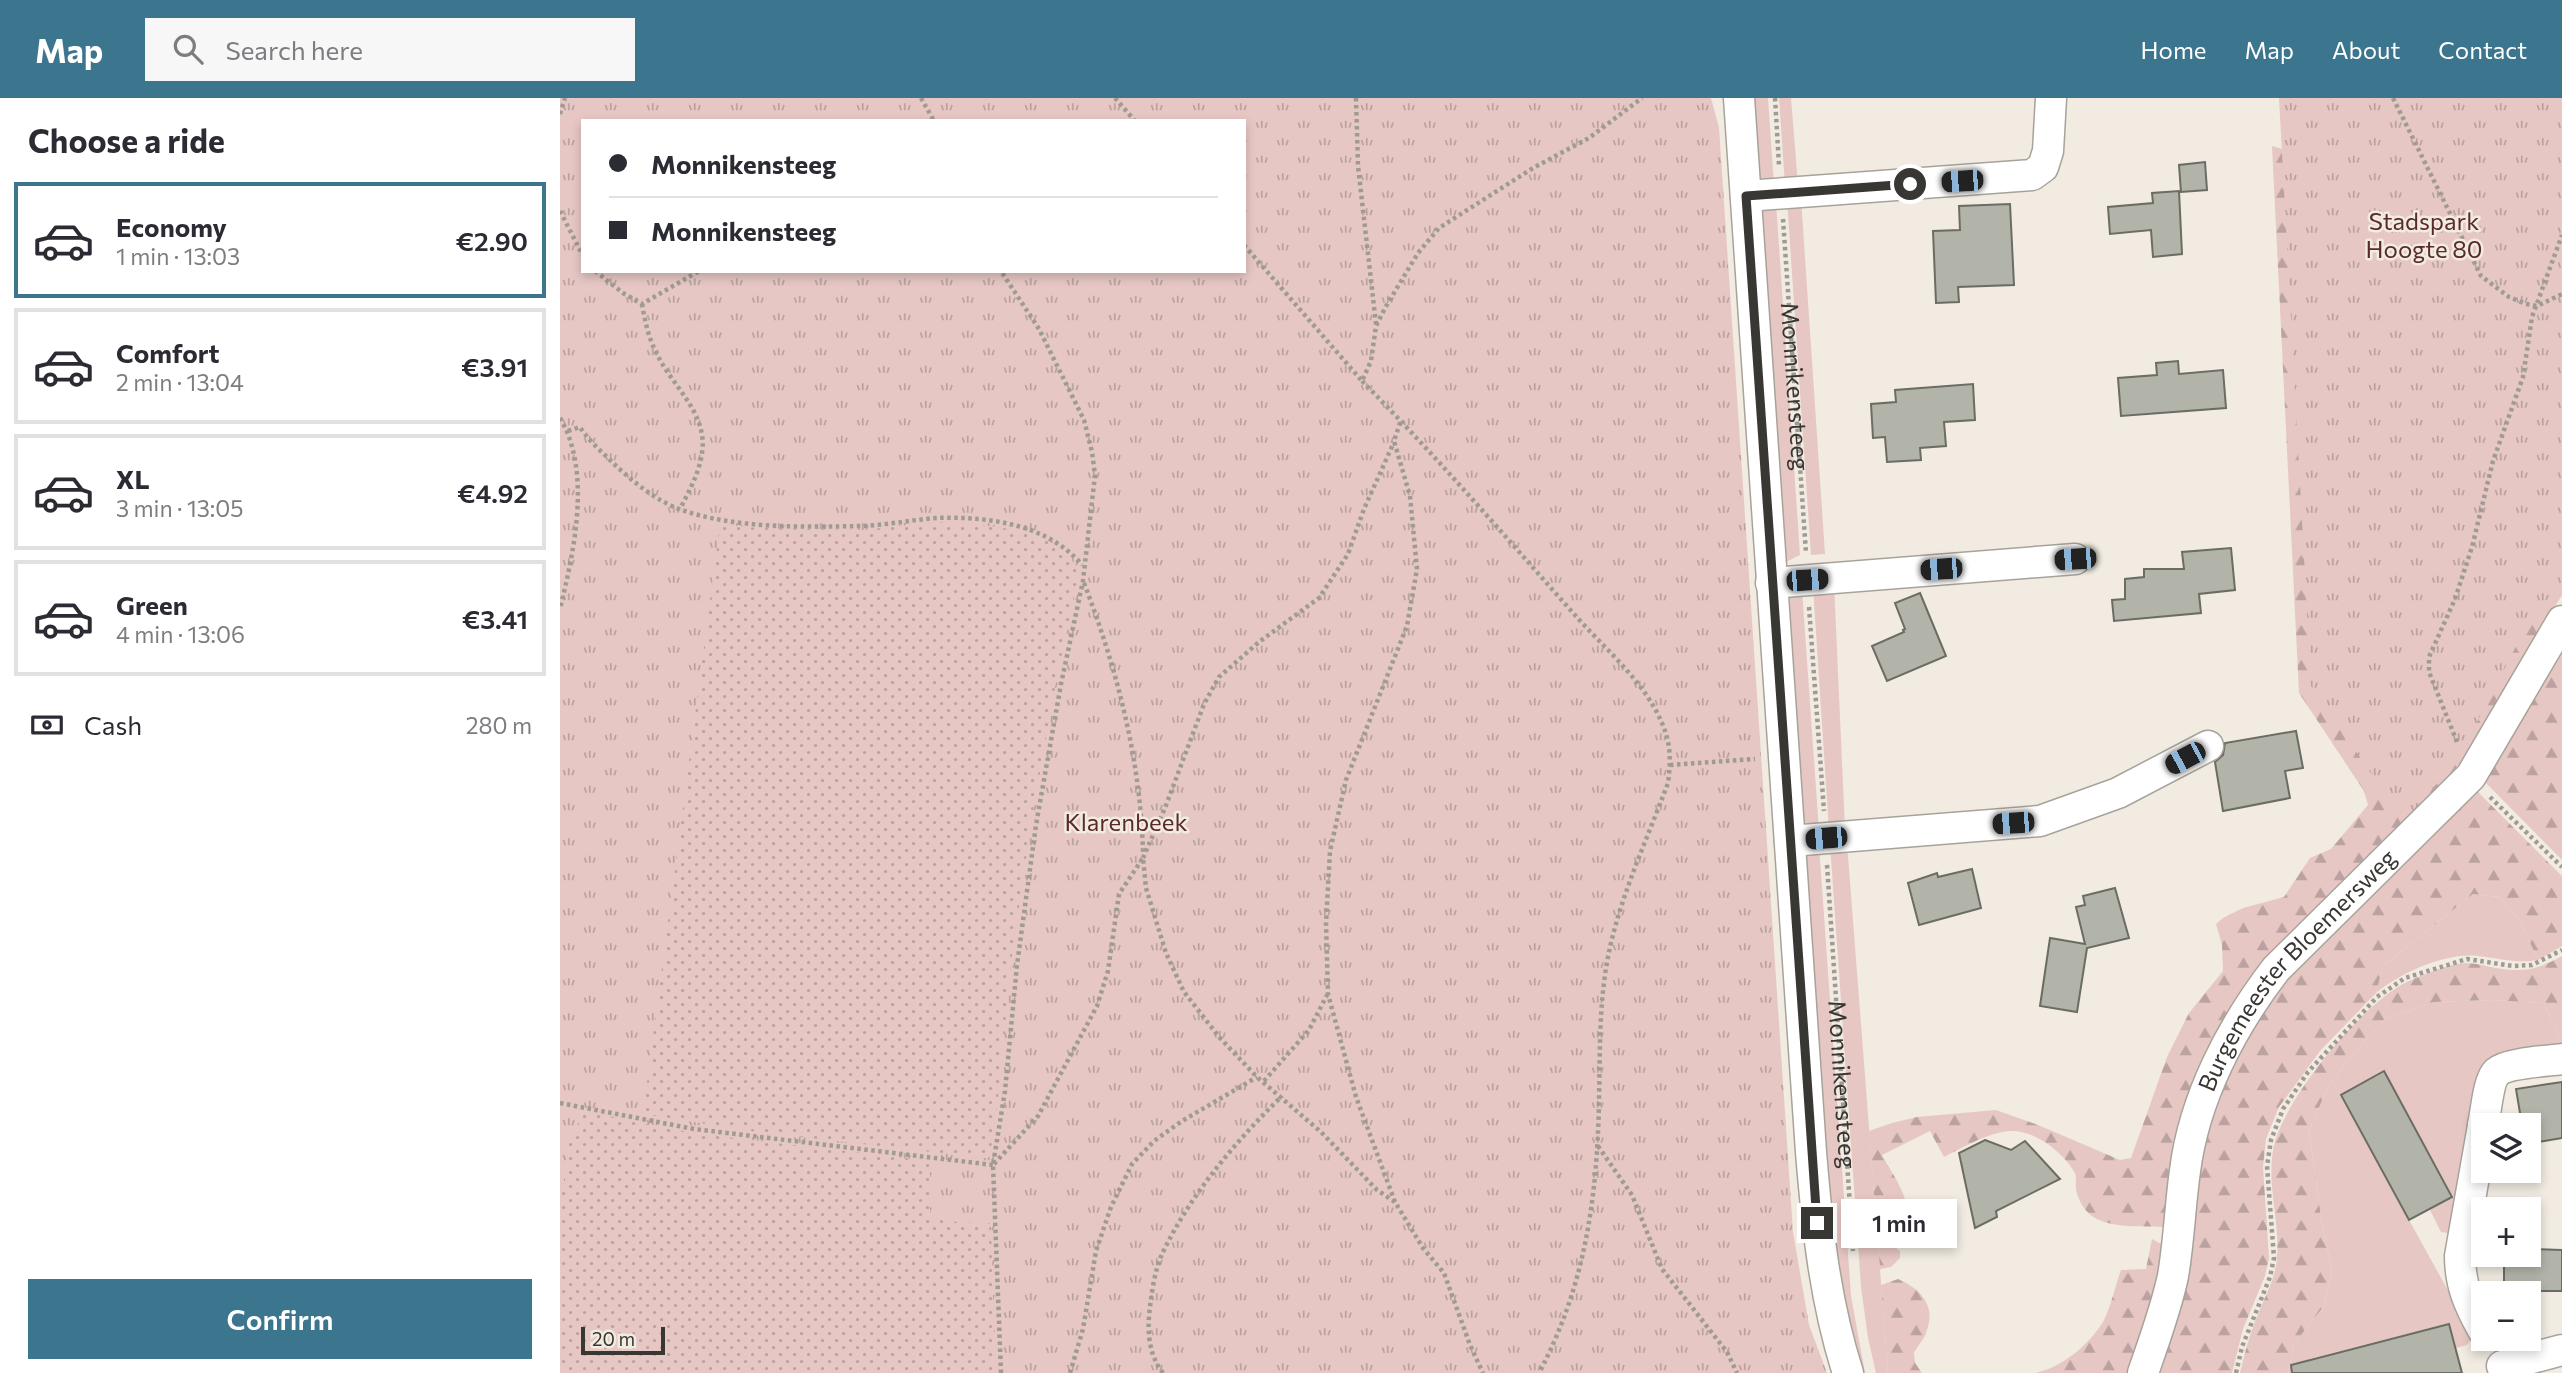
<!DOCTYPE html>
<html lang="en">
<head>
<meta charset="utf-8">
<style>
	body { margin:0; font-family:Commissioner,sans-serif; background:#f7f7f7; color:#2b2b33; height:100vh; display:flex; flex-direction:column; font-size:26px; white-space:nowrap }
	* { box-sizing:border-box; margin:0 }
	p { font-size:23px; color:#7c7c81 }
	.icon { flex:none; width:38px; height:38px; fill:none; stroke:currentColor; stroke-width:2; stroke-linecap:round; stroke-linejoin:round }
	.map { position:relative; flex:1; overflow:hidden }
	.details { display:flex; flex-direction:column; background:#fff; width:560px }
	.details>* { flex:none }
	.hud { position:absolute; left:21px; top:21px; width:665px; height:154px; border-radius:0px; box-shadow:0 4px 10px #0003; display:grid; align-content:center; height:154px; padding:0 28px; background:#fff }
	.controls { position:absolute; left:1911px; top:1015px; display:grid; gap:14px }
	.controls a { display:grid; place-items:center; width:70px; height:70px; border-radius:0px; background:#fff; box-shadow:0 4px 10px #0003; font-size:35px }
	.scale { position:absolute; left:21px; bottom:18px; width:84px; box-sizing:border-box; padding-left:7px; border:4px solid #393733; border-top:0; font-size:19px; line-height:24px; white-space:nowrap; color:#393733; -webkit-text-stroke:5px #f1ebe2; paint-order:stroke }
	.end { position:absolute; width:32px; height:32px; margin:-16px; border:9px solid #393733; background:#fff; box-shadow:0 0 0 4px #fff }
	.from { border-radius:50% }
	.bubble { position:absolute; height:49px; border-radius:0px; background:#fff; box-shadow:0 4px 10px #0003; font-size:23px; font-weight:600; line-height:49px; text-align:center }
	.car { position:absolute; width:21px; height:42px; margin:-21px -10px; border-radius:9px; box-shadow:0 0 5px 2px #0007; background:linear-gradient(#222 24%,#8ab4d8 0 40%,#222 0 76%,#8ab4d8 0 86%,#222 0) }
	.hud b { display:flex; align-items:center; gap:24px; height:66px; font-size:26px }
	.hud b+b { border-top:2px solid #e1e1e2 }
	.hud i { width:18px; height:18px; background:#2b2b33 }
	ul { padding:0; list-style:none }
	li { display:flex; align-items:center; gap:21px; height:116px; margin:0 14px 10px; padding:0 14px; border:4px solid #e1e1e2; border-radius:0px }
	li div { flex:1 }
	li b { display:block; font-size:26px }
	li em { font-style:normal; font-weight:600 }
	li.current { border-color:#3b758e }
	li>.icon { width:63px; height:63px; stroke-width:1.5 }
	h2 { padding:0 28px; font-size:32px; line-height:84px }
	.pay { display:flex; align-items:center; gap:18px; height:77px; padding:0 28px; font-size:26px }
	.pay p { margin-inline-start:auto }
	.cta { display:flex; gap:14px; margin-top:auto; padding:14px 28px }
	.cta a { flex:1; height:80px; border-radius:0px; background:#3b758e; color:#fff; font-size:28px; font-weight:600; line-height:80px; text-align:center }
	header { display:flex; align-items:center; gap:42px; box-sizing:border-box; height:98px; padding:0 35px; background:#3b758e; color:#fff }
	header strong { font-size:33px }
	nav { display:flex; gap:38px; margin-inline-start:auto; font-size:24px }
	.search { width:490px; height:63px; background:#f7f7f7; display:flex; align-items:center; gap:18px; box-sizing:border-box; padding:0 24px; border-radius:0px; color:#7c7c81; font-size:26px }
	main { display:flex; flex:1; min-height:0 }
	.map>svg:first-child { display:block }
	.grass { fill:#e6c7c4 }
	.forest { fill:url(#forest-firs) }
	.park { fill:url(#park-tufts); fill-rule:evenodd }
	.garden { fill:url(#garden-dots) }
	.building { fill:#b2b3a9; stroke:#6b6c63; stroke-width:2 }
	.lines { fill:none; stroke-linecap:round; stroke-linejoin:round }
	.minor-casing { stroke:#a8a39a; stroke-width:33 }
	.path { stroke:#9f9b94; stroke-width:4.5; stroke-dasharray:3.5 3.5; stroke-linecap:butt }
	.minor { stroke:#fff; stroke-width:30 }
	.route { stroke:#393733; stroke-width:9 }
	.labels { text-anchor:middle; stroke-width:5; stroke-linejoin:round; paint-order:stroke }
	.park-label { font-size:24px; fill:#5b2a27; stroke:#f1ebe2 }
	.street-label { font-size:24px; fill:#393733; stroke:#f1ebe2 }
</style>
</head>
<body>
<header>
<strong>Map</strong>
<div class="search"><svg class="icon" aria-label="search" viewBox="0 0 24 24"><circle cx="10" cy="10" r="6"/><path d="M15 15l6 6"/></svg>Search here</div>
<nav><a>Home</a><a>Map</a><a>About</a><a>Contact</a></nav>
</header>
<main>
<section class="details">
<h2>Choose a ride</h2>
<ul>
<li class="current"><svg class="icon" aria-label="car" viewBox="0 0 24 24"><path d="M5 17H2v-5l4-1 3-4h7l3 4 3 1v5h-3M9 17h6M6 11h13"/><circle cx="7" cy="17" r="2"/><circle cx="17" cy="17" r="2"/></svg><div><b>Economy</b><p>1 min · 13:03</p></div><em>€2.90</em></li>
<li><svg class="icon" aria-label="car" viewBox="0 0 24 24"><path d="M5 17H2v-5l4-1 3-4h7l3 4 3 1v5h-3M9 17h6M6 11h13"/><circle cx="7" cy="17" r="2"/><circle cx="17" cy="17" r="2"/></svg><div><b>Comfort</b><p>2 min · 13:04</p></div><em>€3.91</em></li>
<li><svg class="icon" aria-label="car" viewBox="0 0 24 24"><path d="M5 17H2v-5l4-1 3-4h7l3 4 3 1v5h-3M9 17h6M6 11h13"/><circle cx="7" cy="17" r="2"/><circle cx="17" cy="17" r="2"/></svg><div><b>XL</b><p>3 min · 13:05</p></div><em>€4.92</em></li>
<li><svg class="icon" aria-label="car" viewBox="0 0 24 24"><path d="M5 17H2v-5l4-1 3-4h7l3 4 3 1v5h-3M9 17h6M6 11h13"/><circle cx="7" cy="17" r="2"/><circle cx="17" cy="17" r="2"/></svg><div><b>Green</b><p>4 min · 13:06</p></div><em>€3.41</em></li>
</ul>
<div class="pay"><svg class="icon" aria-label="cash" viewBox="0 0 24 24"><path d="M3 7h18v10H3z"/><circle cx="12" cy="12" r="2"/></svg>Cash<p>280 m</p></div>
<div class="cta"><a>Confirm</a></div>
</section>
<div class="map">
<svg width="2002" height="1275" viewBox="0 0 2002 1275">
	<defs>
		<pattern id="forest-firs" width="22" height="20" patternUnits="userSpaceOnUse" patternTransform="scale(1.75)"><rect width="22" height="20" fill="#e6c7c4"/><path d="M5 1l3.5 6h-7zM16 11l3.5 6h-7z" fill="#bba2a0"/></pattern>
		<pattern id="park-tufts" width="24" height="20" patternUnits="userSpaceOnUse" patternTransform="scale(1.75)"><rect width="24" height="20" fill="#e6c7c4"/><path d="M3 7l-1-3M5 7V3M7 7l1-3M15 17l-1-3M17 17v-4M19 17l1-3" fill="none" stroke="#bba2a0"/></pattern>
		<pattern id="garden-dots" width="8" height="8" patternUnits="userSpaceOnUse" patternTransform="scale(1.75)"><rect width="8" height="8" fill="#e6c7c4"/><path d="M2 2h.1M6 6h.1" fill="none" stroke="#bba2a0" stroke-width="1.8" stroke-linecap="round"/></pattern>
	</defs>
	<rect width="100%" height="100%" fill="#f1ebe2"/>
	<!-- grass -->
	<g class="grass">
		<path d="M1192 0H1208L1214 88 1199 89Z"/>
		<path d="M1219 0H1231L1238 87H1225Z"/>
		<path d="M1241 100 1265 456 1251 457 1227 101Z"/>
		<path d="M1216 104 1240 457 1224 465 1200 106Z"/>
		<path d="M1274 485 1285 731 1269 732 1253 489Z"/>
		<path d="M1226 492H1242L1259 733 1243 734Z"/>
		<path d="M1287 745 1328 1275H1316L1308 1240 1301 1189 1270 746Z"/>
		<path d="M1259 747 1291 1198 1305 1275H1303C1274 1184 1267 1086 1261 992 1255 910 1249 829 1244 748Z"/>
		<path d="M1913 796 1940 799 1960 823 1978 862C1957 866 1938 860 1918 858 1886 854 1840 875 1816 895L1823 868Z"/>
		<path d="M1930 902 1984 905 2002 945V950L1924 964 1892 1132 1888 1135 1881 1134 1870 1112 1893 1099 1824 973 1780 997 1901 1216 1911 1242 1907 1247 1896 1250 1889 1225 1749 1261 1752 1275H1728L1734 1246 1764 1208 1772 1173 1762 1126 1749 1032 1768 989 1794 955 1824 922 1874 904Z"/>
	</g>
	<!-- forest -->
	<g class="forest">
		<path d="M1712 48 1757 61 2002 228V497L1903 661 1879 690 1706 862 1612 1068 1604 1126 1602 1129C1581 1128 1556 1130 1537 1121 1526 1116 1518 1103 1516 1091 1515 1085 1517 1080 1515 1075 1503 1054 1474 1031 1449 1033 1427 1035 1404 1049 1384 1059L1370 1033 1322 1057C1329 1071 1358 1110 1342 1122 1336 1127 1327 1128 1320 1129L1322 1147 1335 1149 1340 1153V1160L1331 1169 1320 1171 1309 1033 1332 1025 1357 1019 1436 1012 1478 1027 1560 1062 1571 1060 1607 959 1629 915 1663 873 1662 847 1656 826 1663 820 1683 810 1724 799 1750 760 1771 751 1808 707 1804 693 1739 595Z"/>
		<path d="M2002 546V762L1924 683 1967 612Z"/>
		<path d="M1916 692 2002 778V848L1978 862 1960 823 1940 799 1913 796 1823 868 1816 895 1760 953 1719 1009 1706 1041 1703 1069 1709 1160 1705 1178 1683 1231 1672 1275H1597L1648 1032 1662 990 1681 950 1725 883Z"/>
		<path d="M2002 858V945L1984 905 1930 902 1874 904 1824 922 1794 955 1768 989 1749 1032 1762 1126 1772 1173 1764 1208 1734 1246 1728 1275H1680C1685 1254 1690 1234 1699 1214 1706 1196 1716 1179 1717 1159 1720 1124 1707 1088 1713 1053 1720 1004 1805 902 1849 883 1865 876 1888 866 1905 865 1915 865 1926 868 1936 870 1965 875 1978 871 2002 858Z"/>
		<path d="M1592 1141 1603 1147 1588 1216 1569 1275H1475C1501 1270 1529 1247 1543 1224 1551 1209 1555 1188 1561 1172L1586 1171Z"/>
		<path d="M1338 1181C1361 1191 1377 1208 1366 1235 1364 1242 1357 1248 1354 1255L1355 1265 1362 1275H1328L1321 1187Z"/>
	</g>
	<!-- park -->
	<g class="park">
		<path d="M0 0H1151L1159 30 1233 1134 1249 1227 1267 1275H0ZM23 23H684V173H23Z"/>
		<path d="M1719 0H2002V485L1971 519 1898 661 1844 723 1751 588Z"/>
	</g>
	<!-- garden -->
	<g class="garden">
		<path d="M376 424C415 426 516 429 518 481L496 584 471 725 451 865 439 992 430 1059 424 1060 198 1034 83 1016 160 426 198 430 303 432Z"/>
		<path d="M24 1013 133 1035 370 1063V1118L384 1123 431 1126 435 1275H0V1110L9 1045Z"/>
	</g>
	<!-- building -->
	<g class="building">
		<path d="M1645 64 1647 92 1621 94 1619 67Z"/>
		<path d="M1619 93 1622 156 1593 159 1591 132 1550 136 1548 109 1593 105 1592 95Z"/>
		<path d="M1450 106 1454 187 1398 189 1399 204 1376 205 1373 133 1400 132 1399 108Z"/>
		<path d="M1618 263 1619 276 1663 272 1666 310 1561 318 1558 280 1597 277 1596 265Z"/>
		<path d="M1413 286 1415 322 1384 324 1386 348 1360 350 1361 362 1327 364 1325 339 1313 340 1311 306 1336 304 1335 292Z"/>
		<path d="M1671 450 1675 492 1639 496 1641 515 1554 523 1552 502 1565 501V481L1584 479V471H1624L1622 454Z"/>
		<path d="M1360 495 1386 558 1327 583 1312 548 1344 534 1343 532 1345 531 1335 505Z"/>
		<path d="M1736 633 1743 670 1725 673 1730 700 1663 713 1655 664 1663 657 1665 645Z"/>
		<path d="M1412 771 1421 810 1359 827 1348 785 1377 775 1378 779Z"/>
		<path d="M1555 790 1569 840 1527 850 1517 914 1480 908 1490 840 1525 846 1516 809 1525 807 1523 798Z"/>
		<path d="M1824 973 1892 1099 1849 1122 1781 997Z"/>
		<path d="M2002 984V1040L1979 1044 1977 1030 1969 1032V1027H1962L1956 991Z"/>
		<path d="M1425 1042 1451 1052 1465 1043 1500 1081 1436 1113 1437 1119 1415 1130 1399 1055Z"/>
		<path d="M1969 1151 2002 1152V1193H1944V1157H1969Z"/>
		<path d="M1889 1226 1902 1275H1732L1731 1267Z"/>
	</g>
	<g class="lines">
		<!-- minor casing -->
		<g class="minor-casing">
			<g id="minor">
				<path d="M1179 0 1251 1054C1257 1128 1265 1204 1288 1275"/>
				<path d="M1186 98 1472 77 1483 69 1488 53 1491 0"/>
				<path d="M1211 485 1515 461"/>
				<path d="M1230 743 1480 723 1558 695 1648 648"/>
				<path d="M1923 1027C1926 1015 1928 982 1937 974 1947 965 1988 963 2002 961"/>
				<path d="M1923 1028 1900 1158C1900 1187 1909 1207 1923 1232"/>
				<path d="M1942 1268 2002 1252"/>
				<path id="s3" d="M1583 1275C1594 1243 1606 1211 1613 1178 1619 1143 1620 1108 1625 1073 1634 1000 1672 928 1716 871L1911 678 2002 523"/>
			</g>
		</g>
		<!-- path -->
		<g class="path">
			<path d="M361 0 374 23"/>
			<path d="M555 0 575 23"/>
			<path d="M796 0 798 68 816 226"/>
			<path d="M1215 0 1219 67"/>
			<path d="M1833 0 1921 178 1949 199 1966 206 1977 208 2002 196"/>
			<path d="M0 16 5 0"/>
			<path d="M0 113 23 158"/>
			<path id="s1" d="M1223 121 1246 455"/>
			<path d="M684 147 802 283 811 263 816 228 825 210 858 155 879 130 973 70 1029 40 1082 0"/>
			<path d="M35 173 63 195 82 206 139 173"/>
			<path d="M82 206C85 224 89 242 98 258 114 290 148 316 142 355 139 376 129 393 120 411"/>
			<path d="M802 283C876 358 944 437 1014 516 1042 548 1084 583 1101 623 1111 644 1111 663 1108 685 1085 747 1054 811 1045 877 1039 919 1040 961 1039 1004 1037 1101 1025 1188 979 1275"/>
			<path d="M0 320C32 374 14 453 0 511"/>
			<path d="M8 333 20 329C29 343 41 353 52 364 72 383 96 403 122 412 176 431 245 429 302 428 326 427 351 422 376 420 427 418 488 426 522 467"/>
			<path d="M524 485C557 571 581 663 583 756"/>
			<path d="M1249 509 1264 713"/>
			<path d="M1897 644 1869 574V559L1895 501 1912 449 1933 363 1963 279 1972 219 2002 137"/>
			<path d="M1110 667 1195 661"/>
			<path d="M1930 699 2002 769"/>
			<path d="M583 760 605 710 644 606 659 579 699 544 759 500 788 456 804 411 834 344"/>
			<path id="s2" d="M1267 767 1293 1153"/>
			<path d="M704 983 749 932 767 897"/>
			<path d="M0 1005 134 1031 433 1067"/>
			<path d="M1038 1048 1072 1097 1102 1171 1167 1254 1177 1275"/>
			<path d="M434 1066 478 1018 537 908 548 873 559 796 583 760 586 790 606 855 624 894 660 940 697 979 761 1034 817 1092 835 1104 863 1150 884 1175 910 1247 923 1275"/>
			<path d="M835 1104 796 999 768 896 766 825 770 753 786 682 847 528 857 471 850 398 834 343 841 322"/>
			<path d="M441 1275 433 1067 445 993 457 867 476 727 501 586 523 483 535 377 532 354 524 322 479 231 441 173"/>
			<path d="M510 1275 523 1231 536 1153 551 1109 572 1066 594 1043 622 1023 697 979"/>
			<path d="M603 1275C588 1256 587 1232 590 1209 592 1192 595 1172 602 1156 630 1097 675 1044 722 998"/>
			<path d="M1676 1275 1682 1249 1710 1179 1714 1160 1707 1068 1711 1042 1723 1011 1748 974 1817 899 1845 880 1907 861 1953 868 1972 867 2002 852"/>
		</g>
		<!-- minor -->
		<use href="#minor" class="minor"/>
	</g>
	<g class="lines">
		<!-- route -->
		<path class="route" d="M1257 1125 1186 98 1350 86"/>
	</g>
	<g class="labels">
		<!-- park labels -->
		<g class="park-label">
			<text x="1864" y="132">Stadspark<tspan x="1864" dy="28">Hoogte 80</tspan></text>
			<text x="566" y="733">Klarenbeek</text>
		</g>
		<!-- street labels -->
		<g class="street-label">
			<text dy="8" stroke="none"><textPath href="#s1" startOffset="168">Monnikensteeg</textPath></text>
			<text dy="8" stroke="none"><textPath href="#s3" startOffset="443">Burgemeester Bloemersweg</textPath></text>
			<text dy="8" stroke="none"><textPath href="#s2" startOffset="220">Monnikensteeg</textPath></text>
		</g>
	</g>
</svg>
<div class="controls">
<a><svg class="icon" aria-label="layers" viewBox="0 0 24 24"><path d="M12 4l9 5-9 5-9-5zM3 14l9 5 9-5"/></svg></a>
<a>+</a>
<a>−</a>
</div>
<div class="scale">20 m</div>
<i class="end from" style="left:1350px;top:86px"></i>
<i class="end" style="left:1257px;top:1125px"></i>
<div class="bubble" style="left:1281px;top:1101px;width:116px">1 min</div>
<i class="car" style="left:1402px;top:83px;rotate:266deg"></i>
<i class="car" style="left:1515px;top:461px;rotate:266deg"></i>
<i class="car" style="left:1381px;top:471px;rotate:266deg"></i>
<i class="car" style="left:1247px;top:482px;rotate:86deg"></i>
<i class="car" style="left:1625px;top:660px;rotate:242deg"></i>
<i class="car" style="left:1453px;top:725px;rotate:266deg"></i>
<i class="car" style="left:1266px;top:740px;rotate:265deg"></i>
<div class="hud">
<b><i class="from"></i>Monnikensteeg</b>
<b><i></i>Monnikensteeg</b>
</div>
</div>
</main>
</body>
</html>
